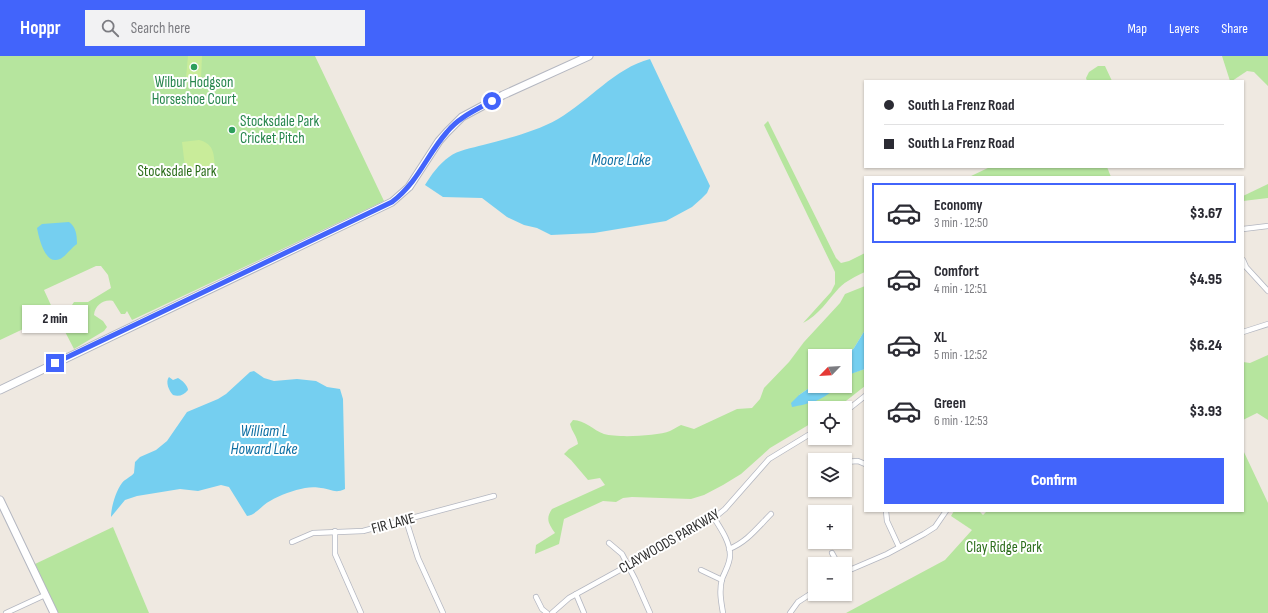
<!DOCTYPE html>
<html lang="en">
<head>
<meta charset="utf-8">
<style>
	body { margin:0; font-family:"Sofia Sans Condensed",sans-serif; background:#f2f2f3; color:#2b2b33; height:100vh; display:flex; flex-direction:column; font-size:15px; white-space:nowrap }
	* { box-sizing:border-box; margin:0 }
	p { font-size:13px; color:#7c7c81 }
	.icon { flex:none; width:22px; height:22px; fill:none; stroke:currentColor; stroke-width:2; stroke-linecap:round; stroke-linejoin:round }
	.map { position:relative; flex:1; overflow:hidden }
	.drawer { position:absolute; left:864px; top:120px; width:380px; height:336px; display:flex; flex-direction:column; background:#fff; border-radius:0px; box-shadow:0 1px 3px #0004 }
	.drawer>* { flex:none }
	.hud { position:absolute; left:864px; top:24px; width:380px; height:88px; border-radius:0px; box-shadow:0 1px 3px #0004; display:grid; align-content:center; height:88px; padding:0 20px; background:#fff }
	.needle { width:26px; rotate:245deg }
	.tools { position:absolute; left:808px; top:293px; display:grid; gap:8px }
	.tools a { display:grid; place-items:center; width:44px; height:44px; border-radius:0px; background:#fff; box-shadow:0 1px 3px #0004; font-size:20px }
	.end { position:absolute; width:18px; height:18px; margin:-9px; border:5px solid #4264fb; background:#fff; box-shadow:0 0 0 2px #fff }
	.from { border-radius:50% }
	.bubble { position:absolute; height:28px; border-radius:0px; background:#fff; box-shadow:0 1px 3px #0004; font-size:13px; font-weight:800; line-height:28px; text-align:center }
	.hud b { display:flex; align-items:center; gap:14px; height:38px; font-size:15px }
	.hud b+b { border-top:1px solid #e1e1e2 }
	.hud i { width:10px; height:10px; background:#2b2b33 }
	ul { padding:7px 0 0; list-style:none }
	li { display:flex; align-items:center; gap:12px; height:60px; margin:0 8px 6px; padding:0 12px; border:2px solid transparent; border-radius:0px }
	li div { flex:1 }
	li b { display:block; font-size:15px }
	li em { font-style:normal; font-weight:800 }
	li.active { border-color:#4264fb }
	li>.icon { width:36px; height:36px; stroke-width:1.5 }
	.cta { display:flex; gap:8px; margin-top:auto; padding:8px 20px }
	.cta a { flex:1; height:46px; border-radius:0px; background:#4264fb; color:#fff; font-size:16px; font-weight:800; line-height:46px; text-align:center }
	header { display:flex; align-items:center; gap:24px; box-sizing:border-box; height:56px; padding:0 20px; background:#4264fb; color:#fff }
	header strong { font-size:19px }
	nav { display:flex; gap:22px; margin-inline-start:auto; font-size:14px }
	.search { width:280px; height:36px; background:#f2f2f3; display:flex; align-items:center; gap:10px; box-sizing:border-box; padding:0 14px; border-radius:0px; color:#7c7c81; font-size:15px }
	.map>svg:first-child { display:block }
	.green { fill:#b6e59e }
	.pitch { fill:#c9ec9a }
	.water { fill:#75cff0 }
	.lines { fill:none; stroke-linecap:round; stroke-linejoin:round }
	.street-casing { stroke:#b4b7c1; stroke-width:6 }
	.secondary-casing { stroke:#b4b7c1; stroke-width:9 }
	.street { stroke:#fff; stroke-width:4.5 }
	.secondary { stroke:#fff; stroke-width:7 }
	.route { stroke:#4264fb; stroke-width:5 }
	.leisure-dot { fill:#2e9e5b; stroke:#fff; stroke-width:1.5 }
	.labels { text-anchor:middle; stroke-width:4; stroke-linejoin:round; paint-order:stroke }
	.leisure-label { font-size:15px; fill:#27864d; stroke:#fff }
	.park-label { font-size:15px; fill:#2c6e1b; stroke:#fff }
	.street-label { font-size:15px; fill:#2e2e2e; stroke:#fff }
	.water-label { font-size:16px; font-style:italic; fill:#0d6fa3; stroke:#fff }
</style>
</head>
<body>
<header>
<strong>Hoppr</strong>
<div class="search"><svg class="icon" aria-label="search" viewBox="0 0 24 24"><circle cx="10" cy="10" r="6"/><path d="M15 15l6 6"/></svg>Search here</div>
<nav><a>Map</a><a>Layers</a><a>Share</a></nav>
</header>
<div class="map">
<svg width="1268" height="557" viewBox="0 0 1268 557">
	<rect width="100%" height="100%" fill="#efe9e1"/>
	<!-- green -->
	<g class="green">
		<path d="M0 0H315L384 145 132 264 127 255 125 258H121L113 245C104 243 95 249 94 259L103 265 107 271 104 275 74 293 60 266 69 260 70 252 74 246H88L111 232 108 219 101 210H96L44 234 55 258 0 284Z"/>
		<path d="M1222 0H1268V30L1254 16 1247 15 1232 25H1230Z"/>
		<path d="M1098 10H1105L1112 25H1087L1086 22 1089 16Z"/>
		<path d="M768 65 836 202 841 207 849 205 865 197V216C856 220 846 225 839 232 827 245 819 259 803 267L831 236 835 228V216L764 69Z"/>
		<path d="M990 111H1107L1111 121H969Z"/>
		<path d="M1268 128V142L1243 145V140Z"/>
		<path d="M865 230V274L854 292 845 301 815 300V328L799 339 832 335 836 330H845L846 319 865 313V330L837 352H815V365L770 392 741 418 723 429 704 439 691 443 632 441 623 442 616 446 603 445 564 463 559 488 535 498 536 489 555 477C549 468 545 463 552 453L605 429 600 422 588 424 571 404 564 398 569 393 578 388C577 380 572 376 570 368L573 364C585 364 593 374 604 378 618 382 657 380 670 375 674 373 677 371 681 369L694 373 737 353 752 352 760 343 764 332 789 306 804 286 840 247 845 238Z"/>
		<path d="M1268 299V364L1257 357 1243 364V306L1250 307Z"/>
		<path d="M1243 394 1268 447V557H846L945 504 972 474 951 460 954 455H979L983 459 987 455H1243Z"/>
		<path d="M113 471 149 557H58L35 508Z"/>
	</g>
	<!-- pitch -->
	<g class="pitch">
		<path d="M188 0H202L201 23 186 22Z"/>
		<path d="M199 84C215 88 214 99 215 114L190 115 185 111 182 86Z"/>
	</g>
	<!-- water -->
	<g class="water">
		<path d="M650 3 710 130 707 137 701 143 692 151 666 165 594 177 551 179 537 172 524 169 507 161 482 142 443 141 425 129C431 119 439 108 449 101 458 94 472 92 483 89 509 82 535 76 558 63 589 45 615 12 650 3Z"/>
		<path d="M69 166C76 171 77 179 77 188 72 191 65 201 60 203 45 210 39 182 37 172L42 168Z"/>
		<path d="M865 274V313L845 320V301L854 292Z"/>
		<path d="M254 315 264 322 274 325 297 323 316 325 327 331 340 333 343 343 345 433C335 438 331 433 321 432 317 431 310 431 305 432 294 434 280 439 270 445 262 449 256 459 247 460L229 431 221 429 198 435 180 433 137 440 125 444 111 461C111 451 116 435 122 427 125 423 131 421 134 417L135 406 140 401 156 394 167 385 187 356 218 343 226 338 250 316Z"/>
		<path d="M169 321 173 324 178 322C182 324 188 330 188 334 184 339 179 341 173 339 169 335 165 326 169 321Z"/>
		<path d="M815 328V330H836C826 344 808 348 792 351L791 347 799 339Z"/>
	</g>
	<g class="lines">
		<!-- street casing -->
		<g class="street-casing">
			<g id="street">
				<path d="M1243 173 1268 170"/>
				<path d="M1243 204 1246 211 1268 235"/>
				<path d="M1243 276 1268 268"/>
				<path d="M845 356 865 340"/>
				<path d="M845 406 858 405 865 408"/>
				<path d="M886 455 887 465 899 491"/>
				<path d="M714 462C721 473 730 486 730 499 730 508 725 515 722 523 719 535 721 545 723 557"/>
				<path d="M406 464 418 502 443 557"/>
				<path d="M335 475V498L361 557"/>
				<path d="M292 486 313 477 363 475 494 440"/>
				<path d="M609 487 622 498 635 523 650 557"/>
				<path d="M729 493C747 486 758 471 771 458"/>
				<path d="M832 497 838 508"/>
				<path d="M701 514 722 524"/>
				<path d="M845 516 887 498 924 478 935 471 946 455"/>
				<path d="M576 538 584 557"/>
				<path d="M536 541 542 553 547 557"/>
				<path d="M6 557 45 539"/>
				<path d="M552 557 569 542 714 462 725 453 769 403 815 375"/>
				<path d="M790 557 798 546 815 535"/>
			</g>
		</g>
		<!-- secondary casing -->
		<g class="secondary-casing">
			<g id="secondary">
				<path d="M0 334 392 146 409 131 439 85 447 76 462 61 503 39 589 0"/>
				<path d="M0 444 54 557"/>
			</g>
		</g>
		<!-- street -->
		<use href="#street" class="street"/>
		<!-- secondary -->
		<use href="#secondary" class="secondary"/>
	</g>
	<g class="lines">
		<!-- route -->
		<path class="route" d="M55 307 392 146C419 125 426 100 447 76 459 61 476 54 492 45"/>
	</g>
	<!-- markers -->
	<g class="leisure-dot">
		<circle cx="194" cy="11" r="4"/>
		<circle cx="232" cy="74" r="4"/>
	</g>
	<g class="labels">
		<!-- leisure labels -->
		<g class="leisure-label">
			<text x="194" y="31">Wilbur Hodgson<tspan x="194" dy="17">Horseshoe Court</tspan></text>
			<text x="240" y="70" text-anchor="start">Stocksdale Park<tspan x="240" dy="17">Cricket Pitch</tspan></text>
		</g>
		<!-- park labels -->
		<g class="park-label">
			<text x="177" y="120">Stocksdale Park</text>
			<text x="1004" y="496">Clay Ridge Park</text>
		</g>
		<!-- street labels -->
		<g class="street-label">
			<text transform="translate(393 467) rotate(-15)" y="5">FIR LANE</text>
			<text transform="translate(669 485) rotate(-30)" y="5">CLAYWOODS PARKWAY</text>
		</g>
		<!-- water labels -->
		<g class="water-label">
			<text x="621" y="109">Moore Lake</text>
			<text x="264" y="380">William L<tspan x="264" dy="18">Howard Lake</tspan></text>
		</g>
	</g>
</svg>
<div class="tools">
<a><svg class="needle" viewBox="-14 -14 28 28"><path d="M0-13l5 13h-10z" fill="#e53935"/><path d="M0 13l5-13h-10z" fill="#7c7c81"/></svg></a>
<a><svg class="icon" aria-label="locate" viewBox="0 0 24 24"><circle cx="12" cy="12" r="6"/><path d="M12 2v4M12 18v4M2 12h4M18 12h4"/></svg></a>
<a><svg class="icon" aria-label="layers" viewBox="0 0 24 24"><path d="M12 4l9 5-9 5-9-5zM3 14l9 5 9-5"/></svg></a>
<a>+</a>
<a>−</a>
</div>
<i class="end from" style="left:492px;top:45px"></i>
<i class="end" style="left:55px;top:307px"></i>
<div class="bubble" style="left:22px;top:249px;width:66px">2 min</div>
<div class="hud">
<b><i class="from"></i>South La Frenz Road</b>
<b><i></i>South La Frenz Road</b>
</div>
<section class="drawer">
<ul>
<li class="active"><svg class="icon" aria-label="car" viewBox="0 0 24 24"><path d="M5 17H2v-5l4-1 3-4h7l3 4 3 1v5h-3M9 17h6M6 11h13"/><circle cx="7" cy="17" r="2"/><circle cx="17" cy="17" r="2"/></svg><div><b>Economy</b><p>3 min · 12:50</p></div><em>$3.67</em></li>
<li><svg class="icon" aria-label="car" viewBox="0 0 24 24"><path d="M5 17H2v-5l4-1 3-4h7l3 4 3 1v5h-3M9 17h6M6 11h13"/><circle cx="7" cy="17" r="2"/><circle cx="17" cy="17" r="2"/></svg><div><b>Comfort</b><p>4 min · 12:51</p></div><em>$4.95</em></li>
<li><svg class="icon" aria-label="car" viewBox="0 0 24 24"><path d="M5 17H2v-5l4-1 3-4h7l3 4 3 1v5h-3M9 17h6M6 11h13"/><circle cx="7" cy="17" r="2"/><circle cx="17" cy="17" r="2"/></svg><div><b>XL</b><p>5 min · 12:52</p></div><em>$6.24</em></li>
<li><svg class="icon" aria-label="car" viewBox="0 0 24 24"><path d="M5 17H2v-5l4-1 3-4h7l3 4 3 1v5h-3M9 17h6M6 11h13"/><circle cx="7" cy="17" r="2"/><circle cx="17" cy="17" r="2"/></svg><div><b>Green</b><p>6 min · 12:53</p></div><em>$3.93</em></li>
</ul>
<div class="cta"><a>Confirm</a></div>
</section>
</div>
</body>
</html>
